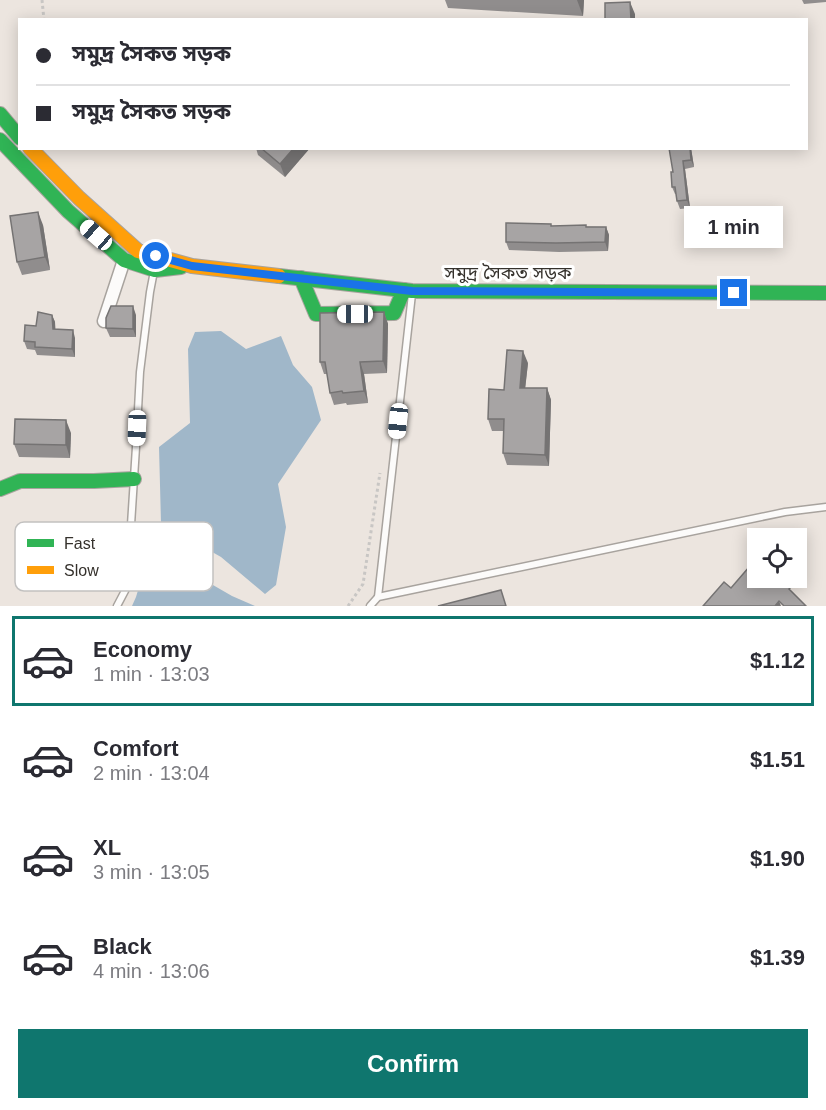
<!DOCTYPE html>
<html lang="en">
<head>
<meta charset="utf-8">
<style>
	body { margin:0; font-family:Helvetica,"Noto Sans Bengali",sans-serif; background:#f7f7f7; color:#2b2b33; height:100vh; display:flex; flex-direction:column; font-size:22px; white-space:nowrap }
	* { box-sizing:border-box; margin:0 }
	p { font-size:20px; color:#7c7c81 }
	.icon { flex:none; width:33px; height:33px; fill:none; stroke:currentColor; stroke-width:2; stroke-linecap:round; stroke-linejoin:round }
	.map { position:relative; height:606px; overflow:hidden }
	.drawer { display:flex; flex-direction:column; background:#fff; flex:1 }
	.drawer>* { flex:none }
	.guide { position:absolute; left:18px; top:18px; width:790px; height:132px; border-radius:0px; box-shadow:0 3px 15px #0003; display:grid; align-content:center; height:132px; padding:0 18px; background:#fff }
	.controls { position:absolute; left:747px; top:528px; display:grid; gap:12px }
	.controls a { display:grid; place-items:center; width:60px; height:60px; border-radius:0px; background:#fff; box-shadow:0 3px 15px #0003; font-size:30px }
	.end { position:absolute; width:27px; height:27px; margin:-14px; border:8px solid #1a73e8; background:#fff; box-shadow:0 0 0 3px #fff }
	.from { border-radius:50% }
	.bubble { position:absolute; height:42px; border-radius:0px; background:#fff; box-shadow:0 3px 15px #0003; font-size:20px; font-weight:700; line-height:42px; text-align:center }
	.car { position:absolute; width:18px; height:36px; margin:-18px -9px; border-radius:8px; box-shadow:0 0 4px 2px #0007; background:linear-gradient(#fff 24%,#345 0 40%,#fff 0 76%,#345 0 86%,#fff 0) }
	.guide b { display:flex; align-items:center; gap:21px; height:57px; font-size:22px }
	.guide b+b { border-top:2px solid #e1e1e2 }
	.guide i { width:15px; height:15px; background:#2b2b33 }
	ul { padding:10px 0 0; list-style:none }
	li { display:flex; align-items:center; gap:18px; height:90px; margin:0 12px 9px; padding:0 6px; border:3px solid transparent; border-radius:0px }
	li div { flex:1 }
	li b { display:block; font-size:22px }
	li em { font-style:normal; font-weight:700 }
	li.active { border-color:#0f766e }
	li>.icon { width:54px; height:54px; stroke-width:1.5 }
	.action { display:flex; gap:12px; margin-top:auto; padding:12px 18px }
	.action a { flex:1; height:69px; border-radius:0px; background:#0f766e; color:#fff; font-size:24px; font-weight:700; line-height:69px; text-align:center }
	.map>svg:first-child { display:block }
	.water { fill:#a0b7c9 }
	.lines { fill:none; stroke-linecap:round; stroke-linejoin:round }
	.lane-casing { stroke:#a8a39e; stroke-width:9 }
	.street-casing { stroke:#a8a39e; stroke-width:15 }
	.fast-casing { stroke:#a8a39e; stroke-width:16 }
	.slow-casing { stroke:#a8a39e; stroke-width:16 }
	.path { stroke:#c8c6c4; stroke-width:3; stroke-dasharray:3 3; stroke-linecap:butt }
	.lane { stroke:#fcfbfa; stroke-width:6 }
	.street { stroke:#fcfbfa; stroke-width:12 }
	.fast { stroke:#30b455; stroke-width:14 }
	.slow { stroke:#ff9f0a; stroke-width:14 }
	.wall { fill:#908d8d }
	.shaded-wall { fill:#757373 }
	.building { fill:#a7a4a4; stroke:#757373; stroke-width:1.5 }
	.route { stroke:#1a73e8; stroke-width:8 }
	.labels { text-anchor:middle; stroke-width:6; stroke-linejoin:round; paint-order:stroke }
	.street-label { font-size:18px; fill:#35312c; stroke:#fff }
	.key { fill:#fff; stroke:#c2c1c0; stroke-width:1.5 }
	.key-label { font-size:16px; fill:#35312c }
</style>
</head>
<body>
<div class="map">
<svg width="826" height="606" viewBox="0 0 826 606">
	<rect width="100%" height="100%" fill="#ece5df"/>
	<!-- water -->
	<g class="water">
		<path d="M221 331 246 349 281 336 293 365 312 387 321 420 278 484 286 527 276 585 265 594 221 557 161 523 159 447 190 423 188 349 195 332Z"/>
		<path d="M151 547 175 551 193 559 206 581 232 596 255 606H132L136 597Z"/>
	</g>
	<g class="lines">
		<!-- lane casing -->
		<g class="lane-casing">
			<g id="lane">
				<path d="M378 597 412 294"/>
				<path d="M117 606 127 587 136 447 140 372 150 292 154 271"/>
				<path d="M370 606 378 597 785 512 826 507"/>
			</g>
		</g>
		<!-- street casing -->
		<g class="street-casing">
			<path id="street" d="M104 321 124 260"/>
		</g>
		<!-- fast casing -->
		<g class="fast-casing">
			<g id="fast">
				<path d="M0 114 20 138"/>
				<path d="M0 140 68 211 124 260 155 270 181 267"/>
				<path d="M279 276 412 291 826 293"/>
				<path d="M301 278 316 314 394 313 404 290"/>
				<path d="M0 489 20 481H94L134 479"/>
			</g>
		</g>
		<!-- slow casing -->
		<g class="slow-casing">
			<path id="slow" d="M30 148 79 198 138 251 192 266 279 276"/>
		</g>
		<!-- path -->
		<g class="path">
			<path d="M42 0 44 20"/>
			<path d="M348 606 363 584 380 473"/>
		</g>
		<!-- lane -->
		<use href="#lane" class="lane"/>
		<!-- street -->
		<use href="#street" class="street"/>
		<!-- fast -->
		<use href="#fast" class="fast"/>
		<!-- slow -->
		<use href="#slow" class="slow"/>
	</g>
	<!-- wall -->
	<g class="wall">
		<path d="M445 0H584L583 16 448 8Z"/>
		<path d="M802 0H826V2L804 4Z"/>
		<path d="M256 148H310L285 177 258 155Z"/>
		<path d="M691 148 694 167 685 169 690 208 680 209 677 201 676 194H675L672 187 673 172Z"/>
		<path d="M43 225 50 270 22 275 17 262Z"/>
		<path d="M551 226 606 227 609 235 608 251 559 252 509 250 506 242Z"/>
		<path d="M384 312 388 324 387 373 364 374 368 403 347 405 346 403 334 405 330 393 327 374H324L320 362Z"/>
		<path d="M52 315 55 322V329L75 338V357L37 355 35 350 27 349 24 341 36 326Z"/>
		<path d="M136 315V337H110L106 328Z"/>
		<path d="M528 363 525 388H547L551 400 549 466 507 465 503 453 504 431H492L488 419 504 390Z"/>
		<path d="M71 433 70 458 19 457 14 444Z"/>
	</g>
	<!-- shaded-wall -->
	<g class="shaded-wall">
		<path d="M577 0H584L583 16Z"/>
		<path d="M630 2 635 14V20H631Z"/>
		<path d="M294 148H310L285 177 280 164Z"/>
		<path d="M690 148H691L694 167 691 160Z"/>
		<path d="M683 161 685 169 690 208 687 200Z"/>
		<path d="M38 212 43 225 50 270 45 257Z"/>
		<path d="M606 227 609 235 608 251 605 242Z"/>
		<path d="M133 306 136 315V337L133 329Z"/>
		<path d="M384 312 388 324 387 373 383 361Z"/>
		<path d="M52 315 55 322 56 337 53 329Z"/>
		<path d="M73 330 75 338V357L72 349Z"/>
		<path d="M523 351 528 363 524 399 520 388Z"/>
		<path d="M360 362 364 374 368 403 364 391Z"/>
		<path d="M547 388 551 400 549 466 545 455Z"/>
		<path d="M66 420 71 433 70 458 66 445Z"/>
		<path d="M779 601 781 606H775Z"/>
	</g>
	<!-- building -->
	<g class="building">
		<path d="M630 2 631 20H605V3Z"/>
		<path d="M261 148H294L280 164Z"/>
		<path d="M669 148H690L691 160 683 161 687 200 677 201 675 187H672L671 172H673Z"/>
		<path d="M38 212 45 257 17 262 10 216Z"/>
		<path d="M506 223 551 224V226L586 225V227H606L605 242 556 243 506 242Z"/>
		<path d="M111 306H133V329L106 328V318Z"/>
		<path d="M38 312 52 315 53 329 73 330 72 349 35 347V342L24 341 25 325 36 326Z"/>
		<path d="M384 312 383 361 360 362 364 391 343 393 342 391 330 393 325 362H320V313Z"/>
		<path d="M507 350 523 351 520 388H547L545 455 503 453 504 419H488L489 389 504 390Z"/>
		<path d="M15 419 66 420V445L14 444Z"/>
		<path d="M756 559 758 560V578H778L790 588 789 589 806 606H784L779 601 775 606H703L724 582 731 588Z"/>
		<path d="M501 590 506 606H438Z"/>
	</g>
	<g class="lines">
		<!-- route -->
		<path class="route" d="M156 256 192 266 412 291 734 293"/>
	</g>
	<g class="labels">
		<!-- street labels -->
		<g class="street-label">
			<text x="508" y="279">সমুদ্র সৈকত সড়ক</text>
		</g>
	</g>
	<!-- legend -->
	<rect x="15" y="522" width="198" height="69" rx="9" class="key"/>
	<rect x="27" y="539" width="27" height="8" fill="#30b455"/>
	<rect x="27" y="566" width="27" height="8" fill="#ff9f0a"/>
	<g class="key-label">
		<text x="64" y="549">Fast</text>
		<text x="64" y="576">Slow</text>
	</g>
</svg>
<div class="controls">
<a><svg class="icon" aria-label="locate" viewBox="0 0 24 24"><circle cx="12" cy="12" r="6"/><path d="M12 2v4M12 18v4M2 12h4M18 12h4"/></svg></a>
</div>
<i class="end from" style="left:156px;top:256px"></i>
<i class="end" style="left:734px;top:293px"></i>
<div class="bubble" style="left:684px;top:206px;width:99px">1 min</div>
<i class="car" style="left:96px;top:235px;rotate:311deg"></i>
<i class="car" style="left:355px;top:314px;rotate:270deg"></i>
<i class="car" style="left:398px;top:421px;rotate:186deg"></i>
<i class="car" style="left:137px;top:428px;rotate:182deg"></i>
<div class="guide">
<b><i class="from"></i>সমুদ্র সৈকত সড়ক</b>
<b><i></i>সমুদ্র সৈকত সড়ক</b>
</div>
</div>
<section class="drawer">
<ul>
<li class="active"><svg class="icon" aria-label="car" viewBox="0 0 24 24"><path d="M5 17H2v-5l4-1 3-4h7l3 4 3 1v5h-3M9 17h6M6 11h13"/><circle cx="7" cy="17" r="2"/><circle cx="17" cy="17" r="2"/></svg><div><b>Economy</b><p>1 min · 13:03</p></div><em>$1.12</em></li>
<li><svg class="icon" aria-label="car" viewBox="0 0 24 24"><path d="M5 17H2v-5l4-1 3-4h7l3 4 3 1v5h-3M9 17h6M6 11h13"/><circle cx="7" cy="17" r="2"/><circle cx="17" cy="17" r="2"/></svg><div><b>Comfort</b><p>2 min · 13:04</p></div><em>$1.51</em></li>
<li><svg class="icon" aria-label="car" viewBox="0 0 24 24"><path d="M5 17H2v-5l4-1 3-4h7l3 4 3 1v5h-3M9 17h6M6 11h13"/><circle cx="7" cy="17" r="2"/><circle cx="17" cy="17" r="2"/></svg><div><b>XL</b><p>3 min · 13:05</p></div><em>$1.90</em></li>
<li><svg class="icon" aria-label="car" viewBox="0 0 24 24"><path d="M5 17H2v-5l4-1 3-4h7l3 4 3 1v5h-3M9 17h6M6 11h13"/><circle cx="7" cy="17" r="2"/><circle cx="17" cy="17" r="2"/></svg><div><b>Black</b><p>4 min · 13:06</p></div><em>$1.39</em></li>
</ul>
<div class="action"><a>Confirm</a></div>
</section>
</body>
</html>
